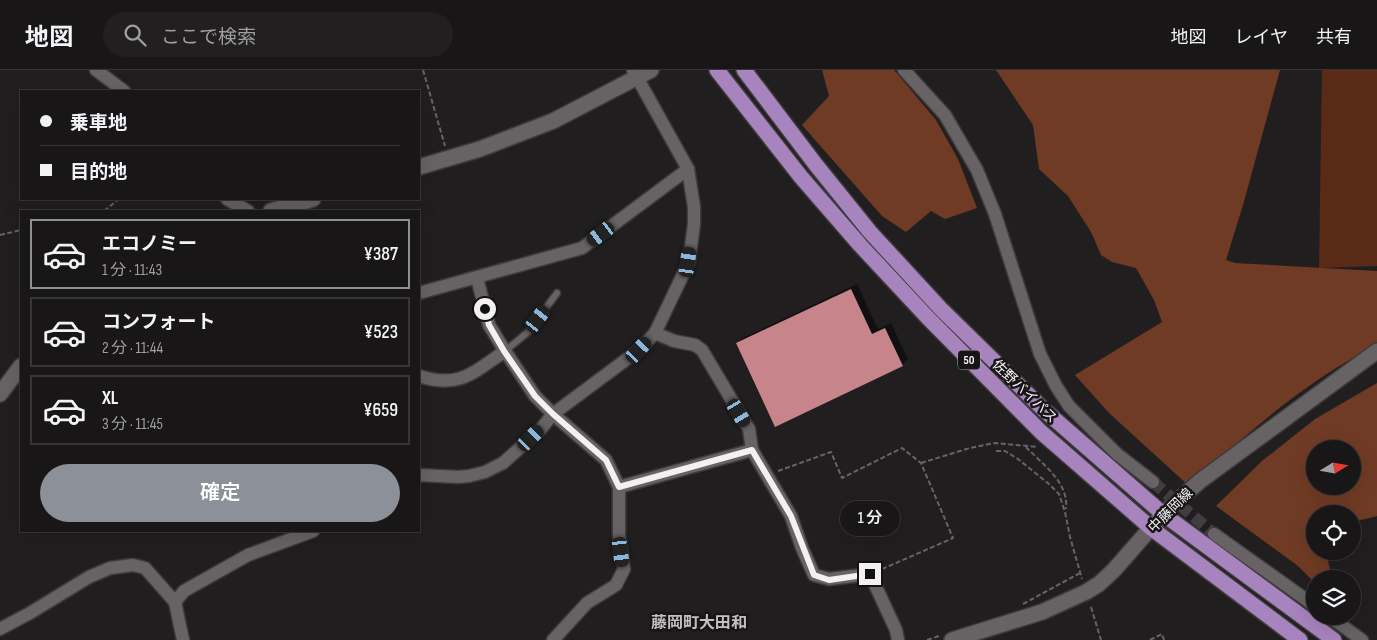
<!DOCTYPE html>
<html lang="ja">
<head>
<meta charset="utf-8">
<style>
	body { margin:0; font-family:"Sofia Sans Condensed","Noto Sans JP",sans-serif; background:#221f21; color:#f1f3f6; height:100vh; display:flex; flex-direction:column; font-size:19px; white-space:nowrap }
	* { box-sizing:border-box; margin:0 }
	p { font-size:16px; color:#9f9fa2 }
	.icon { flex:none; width:28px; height:28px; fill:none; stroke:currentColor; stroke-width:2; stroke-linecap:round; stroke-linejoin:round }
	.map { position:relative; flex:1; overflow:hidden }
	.details { position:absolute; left:20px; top:140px; width:400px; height:322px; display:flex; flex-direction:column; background:#191618; border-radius:0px; box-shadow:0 5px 20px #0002,0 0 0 1px #373537 }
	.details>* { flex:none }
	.hud { position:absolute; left:20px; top:20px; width:400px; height:110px; border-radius:0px; box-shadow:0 5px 20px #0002,0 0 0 1px #373537; display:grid; align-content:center; height:110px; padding:0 20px; background:#191618 }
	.needle { width:32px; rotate:79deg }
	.tools { position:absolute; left:1306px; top:370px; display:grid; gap:10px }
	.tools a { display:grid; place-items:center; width:55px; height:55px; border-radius:50%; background:#191618; box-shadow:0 5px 20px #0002,0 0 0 1px #373537; font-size:25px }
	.end { position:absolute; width:22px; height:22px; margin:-11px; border:6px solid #f2f0f2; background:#111; box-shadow:0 0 0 2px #111 }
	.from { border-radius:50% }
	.bubble { position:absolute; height:35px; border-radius:18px; background:#191618; box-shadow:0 5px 20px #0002,0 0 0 1px #373537; font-size:16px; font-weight:600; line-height:35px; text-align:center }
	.car { position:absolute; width:15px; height:30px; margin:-15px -8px; border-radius:6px; box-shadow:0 0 4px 1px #0007; background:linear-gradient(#222 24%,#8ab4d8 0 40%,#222 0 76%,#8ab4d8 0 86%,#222 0) }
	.hud b { display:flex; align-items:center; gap:18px; height:48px; font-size:19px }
	.hud b+b { border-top:1px solid #373537 }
	.hud i { width:12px; height:12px; background:#f1f3f6 }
	ul { padding:9px 0 0; list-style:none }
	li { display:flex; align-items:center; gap:15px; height:70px; margin:0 10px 8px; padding:0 10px; border:2px solid #373537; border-radius:0px }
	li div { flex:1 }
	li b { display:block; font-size:19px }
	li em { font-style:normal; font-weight:600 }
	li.active { border-color:#8c9099 }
	li>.icon { width:45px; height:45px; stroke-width:1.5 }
	.action { display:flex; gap:10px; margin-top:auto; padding:10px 20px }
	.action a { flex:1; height:58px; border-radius:30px; background:#8c9099; color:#fff; font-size:20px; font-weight:600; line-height:58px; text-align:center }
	header { display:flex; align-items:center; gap:30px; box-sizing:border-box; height:70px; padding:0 25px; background:#191618; border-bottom:1px solid #373537 }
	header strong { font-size:24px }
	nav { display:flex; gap:28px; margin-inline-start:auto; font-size:18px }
	.search { width:350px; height:45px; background:#221f21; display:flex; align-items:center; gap:12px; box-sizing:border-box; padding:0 18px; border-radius:28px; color:#9f9fa2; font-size:19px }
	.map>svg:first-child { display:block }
	.green { fill:#592b16 }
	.forest { fill:#703b24; fill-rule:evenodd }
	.shadow { fill:#0007 }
	.building { fill:#c7848a }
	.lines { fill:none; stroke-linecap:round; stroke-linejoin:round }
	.minor-tunnel { stroke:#403e40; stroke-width:12; stroke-dasharray:12 6; stroke-linecap:butt }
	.service-casing { stroke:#3e3b3d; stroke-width:9 }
	.minor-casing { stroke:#3e3b3d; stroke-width:15 }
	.tertiary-casing { stroke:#3e3b3d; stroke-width:18 }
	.secondary-casing { stroke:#3e3b3d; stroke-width:18 }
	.trunk-casing { stroke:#3e3b3d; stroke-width:18 }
	.path { stroke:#676466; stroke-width:2; stroke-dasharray:5 2.5; stroke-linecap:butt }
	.service { stroke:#676365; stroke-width:6 }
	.minor { stroke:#676365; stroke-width:12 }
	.tertiary { stroke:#676365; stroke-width:15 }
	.secondary { stroke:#676365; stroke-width:15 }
	.trunk { stroke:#a884be; stroke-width:15 }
	.route { stroke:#f2f0f2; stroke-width:6 }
	.labels { text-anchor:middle; stroke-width:5; stroke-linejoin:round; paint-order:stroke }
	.shield { fill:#181517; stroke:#b1aeb0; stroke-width:1 }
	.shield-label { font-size:12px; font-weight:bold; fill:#f2f0f2 }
	.street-label { font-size:14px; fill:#f2f0f2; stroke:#181517 }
	.quarter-label { font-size:16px; font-weight:bold; fill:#c3c0c2; stroke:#181517 }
</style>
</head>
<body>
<header>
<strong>地図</strong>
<div class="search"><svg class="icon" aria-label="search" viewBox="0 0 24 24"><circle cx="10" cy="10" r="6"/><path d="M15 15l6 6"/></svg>ここで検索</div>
<nav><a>地図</a><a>レイヤ</a><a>共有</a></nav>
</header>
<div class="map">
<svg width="1377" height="570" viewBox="0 0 1377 570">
	<rect width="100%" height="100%" fill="#211e20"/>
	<!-- green -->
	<path class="green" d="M1322 0H1377V196L1319 198Z"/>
	<!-- forest -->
	<g class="forest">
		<path d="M822 0H894L936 50 958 89 977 138 945 149 931 141 906 162 882 146 802 55 829 26Z"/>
		<path d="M996 0H1280L1243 135 1226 190 1235 193 1377 201V275C1307 310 1247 363 1189 416L1109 343 1075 305 1162 252 1154 230 1136 198 1112 192 1101 185 1091 162 1068 126 1039 99 1033 55Z"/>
		<path d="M1377 313V446L1353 452 1352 444H1315V481H1326L1332 509H1315V513L1298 496 1216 436 1262 391 1315 349ZM1315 379H1352V416H1315Z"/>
	</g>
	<!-- shadow -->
	<path class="shadow" d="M857 214 878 259 891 253 908 289 902 295 737 273 743 268Z"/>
	<!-- building -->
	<path class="building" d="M851 219 872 264 885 258 903 296 775 357 736 273Z"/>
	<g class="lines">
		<!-- minor-tunnel -->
		<path class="minor-tunnel" d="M1153 412 1214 464"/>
		<!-- service casing -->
		<g class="service-casing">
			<path id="service" d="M505 281 528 262 557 223"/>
		</g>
		<!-- minor casing -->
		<g class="minor-casing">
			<g id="minor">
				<path d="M96 0 124 21"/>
				<path d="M904 0 945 45 977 100 995 144 1040 284 1056 316 1069 336 1117 384 1153 412"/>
				<path d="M227 129 248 141"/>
				<path d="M477 208 489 255 505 281"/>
				<path d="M419 223 582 178 688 99"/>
				<path d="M655 263 674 271 695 275 702 280 749 359 752 380 791 446 802 478 814 505 829 509 870 504 896 560 898 570"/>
				<path d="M419 306C459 319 473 303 505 281L535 326 553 344 606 390 619 417V465L624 499 616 515 587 533 553 570"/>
				<path d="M419 405 458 407 469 406 485 402 503 393 540 360 553 344 639 280 655 263 689 192 694 154V137L688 99 633 0"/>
				<path d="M619 417 752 380"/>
				<path d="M1214 464 1315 536"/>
				<path d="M175 532 184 521 248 485 313 461"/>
				<path d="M1329 546 1362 570"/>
				<path d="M0 559 30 543 89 507 110 498 133 495 145 498 175 532 183 570"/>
			</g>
		</g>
		<!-- tertiary casing -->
		<g class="tertiary-casing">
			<g id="tertiary">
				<path d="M419 97 480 79 553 51 651 0"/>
				<path d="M271 141 313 129"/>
				<path d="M0 324 21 296"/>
			</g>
		</g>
		<!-- secondary casing -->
		<g class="secondary-casing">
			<path id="secondary" d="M952 570 1042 542 1086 522 1099 514 1114 500 1163 444 1200 411 1377 281"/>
		</g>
		<!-- trunk casing -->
		<g class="trunk-casing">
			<g id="trunk">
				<path d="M717 0 801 107 860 175 929 249 1041 362 1151 458 1300 570"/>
				<path d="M744 0 816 95 870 162 941 239 1043 339 1163 444 1334 570"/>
			</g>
		</g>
		<!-- path -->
		<g class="path">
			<path d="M423 0 445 76"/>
			<path d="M104 141 119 129"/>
			<path d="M0 165 21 160"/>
			<path d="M1026 377C1042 394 1069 412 1066 439"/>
			<path d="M996 381H1005L1018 389 1049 414 1059 424 1065 442 1070 467 1082 509"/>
			<path d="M921 393 970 378 995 373 1038 377"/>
			<path d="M778 401 831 382 842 408 902 378 921 393 953 468 880 500"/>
			<path d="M1023 534 1080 503"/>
			<path d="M1091 537 1101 570"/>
			<path d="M927 570 939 566"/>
			<path d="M1150 570 1162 564 1164 570"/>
		</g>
		<!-- service -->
		<use href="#service" class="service"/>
		<!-- minor -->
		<use href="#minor" class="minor"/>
		<!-- tertiary -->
		<use href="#tertiary" class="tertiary"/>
		<!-- secondary -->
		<use href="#secondary" class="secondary"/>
		<!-- trunk -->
		<use href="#trunk" class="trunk"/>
	</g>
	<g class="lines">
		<!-- route -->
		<path class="route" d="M485 239 489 255 504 281 535 326 553 344 606 390 619 417 752 380 791 446 814 505 829 510 870 504"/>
	</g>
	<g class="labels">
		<!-- shield labels -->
		<rect class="shield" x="958" y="280.5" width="22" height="19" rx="4"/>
		<g class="shield-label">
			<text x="969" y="294">50</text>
		</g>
		<!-- street labels -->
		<g class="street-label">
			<text transform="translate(1025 321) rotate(44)" y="5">佐野バイパス</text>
			<text transform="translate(1170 440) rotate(-45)" y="5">中藤岡線</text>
		</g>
		<!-- quarter labels -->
		<g class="quarter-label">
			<text x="699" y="558">藤岡町大田和</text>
		</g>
	</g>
</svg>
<div class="tools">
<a><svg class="needle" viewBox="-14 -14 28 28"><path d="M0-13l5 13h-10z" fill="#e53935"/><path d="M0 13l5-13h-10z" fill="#9f9fa2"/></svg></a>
<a><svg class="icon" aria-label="locate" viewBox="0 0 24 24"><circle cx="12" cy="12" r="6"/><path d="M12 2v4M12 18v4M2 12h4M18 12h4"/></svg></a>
<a><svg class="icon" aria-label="layers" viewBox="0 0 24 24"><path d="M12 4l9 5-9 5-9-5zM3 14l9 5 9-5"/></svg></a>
</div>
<i class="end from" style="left:485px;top:239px"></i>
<i class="end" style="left:870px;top:504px"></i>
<div class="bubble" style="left:840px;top:431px;width:60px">1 分</div>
<i class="car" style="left:601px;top:164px;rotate:233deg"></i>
<i class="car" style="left:688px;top:192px;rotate:8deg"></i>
<i class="car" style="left:538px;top:249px;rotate:37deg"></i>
<i class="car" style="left:639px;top:280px;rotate:43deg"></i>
<i class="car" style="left:739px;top:343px;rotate:149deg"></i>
<i class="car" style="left:531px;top:368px;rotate:45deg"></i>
<i class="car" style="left:621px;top:482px;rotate:173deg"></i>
<div class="hud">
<b><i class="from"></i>乗車地</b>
<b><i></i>目的地</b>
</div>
<section class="details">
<ul>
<li class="active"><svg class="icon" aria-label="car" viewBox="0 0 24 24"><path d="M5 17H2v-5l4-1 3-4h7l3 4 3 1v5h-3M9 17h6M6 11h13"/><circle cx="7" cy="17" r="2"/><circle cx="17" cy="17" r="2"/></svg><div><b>エコノミー</b><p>1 分 · 11:43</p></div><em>¥387</em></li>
<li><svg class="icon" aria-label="car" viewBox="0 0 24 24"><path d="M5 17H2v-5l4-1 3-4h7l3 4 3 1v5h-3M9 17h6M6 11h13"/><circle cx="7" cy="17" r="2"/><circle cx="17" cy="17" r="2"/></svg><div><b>コンフォート</b><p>2 分 · 11:44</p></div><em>¥523</em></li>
<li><svg class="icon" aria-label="car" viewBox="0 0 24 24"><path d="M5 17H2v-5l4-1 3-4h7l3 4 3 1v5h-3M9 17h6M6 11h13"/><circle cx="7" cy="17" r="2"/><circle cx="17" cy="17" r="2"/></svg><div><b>XL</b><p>3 分 · 11:45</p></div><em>¥659</em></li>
</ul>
<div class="action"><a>確定</a></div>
</section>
</div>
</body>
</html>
